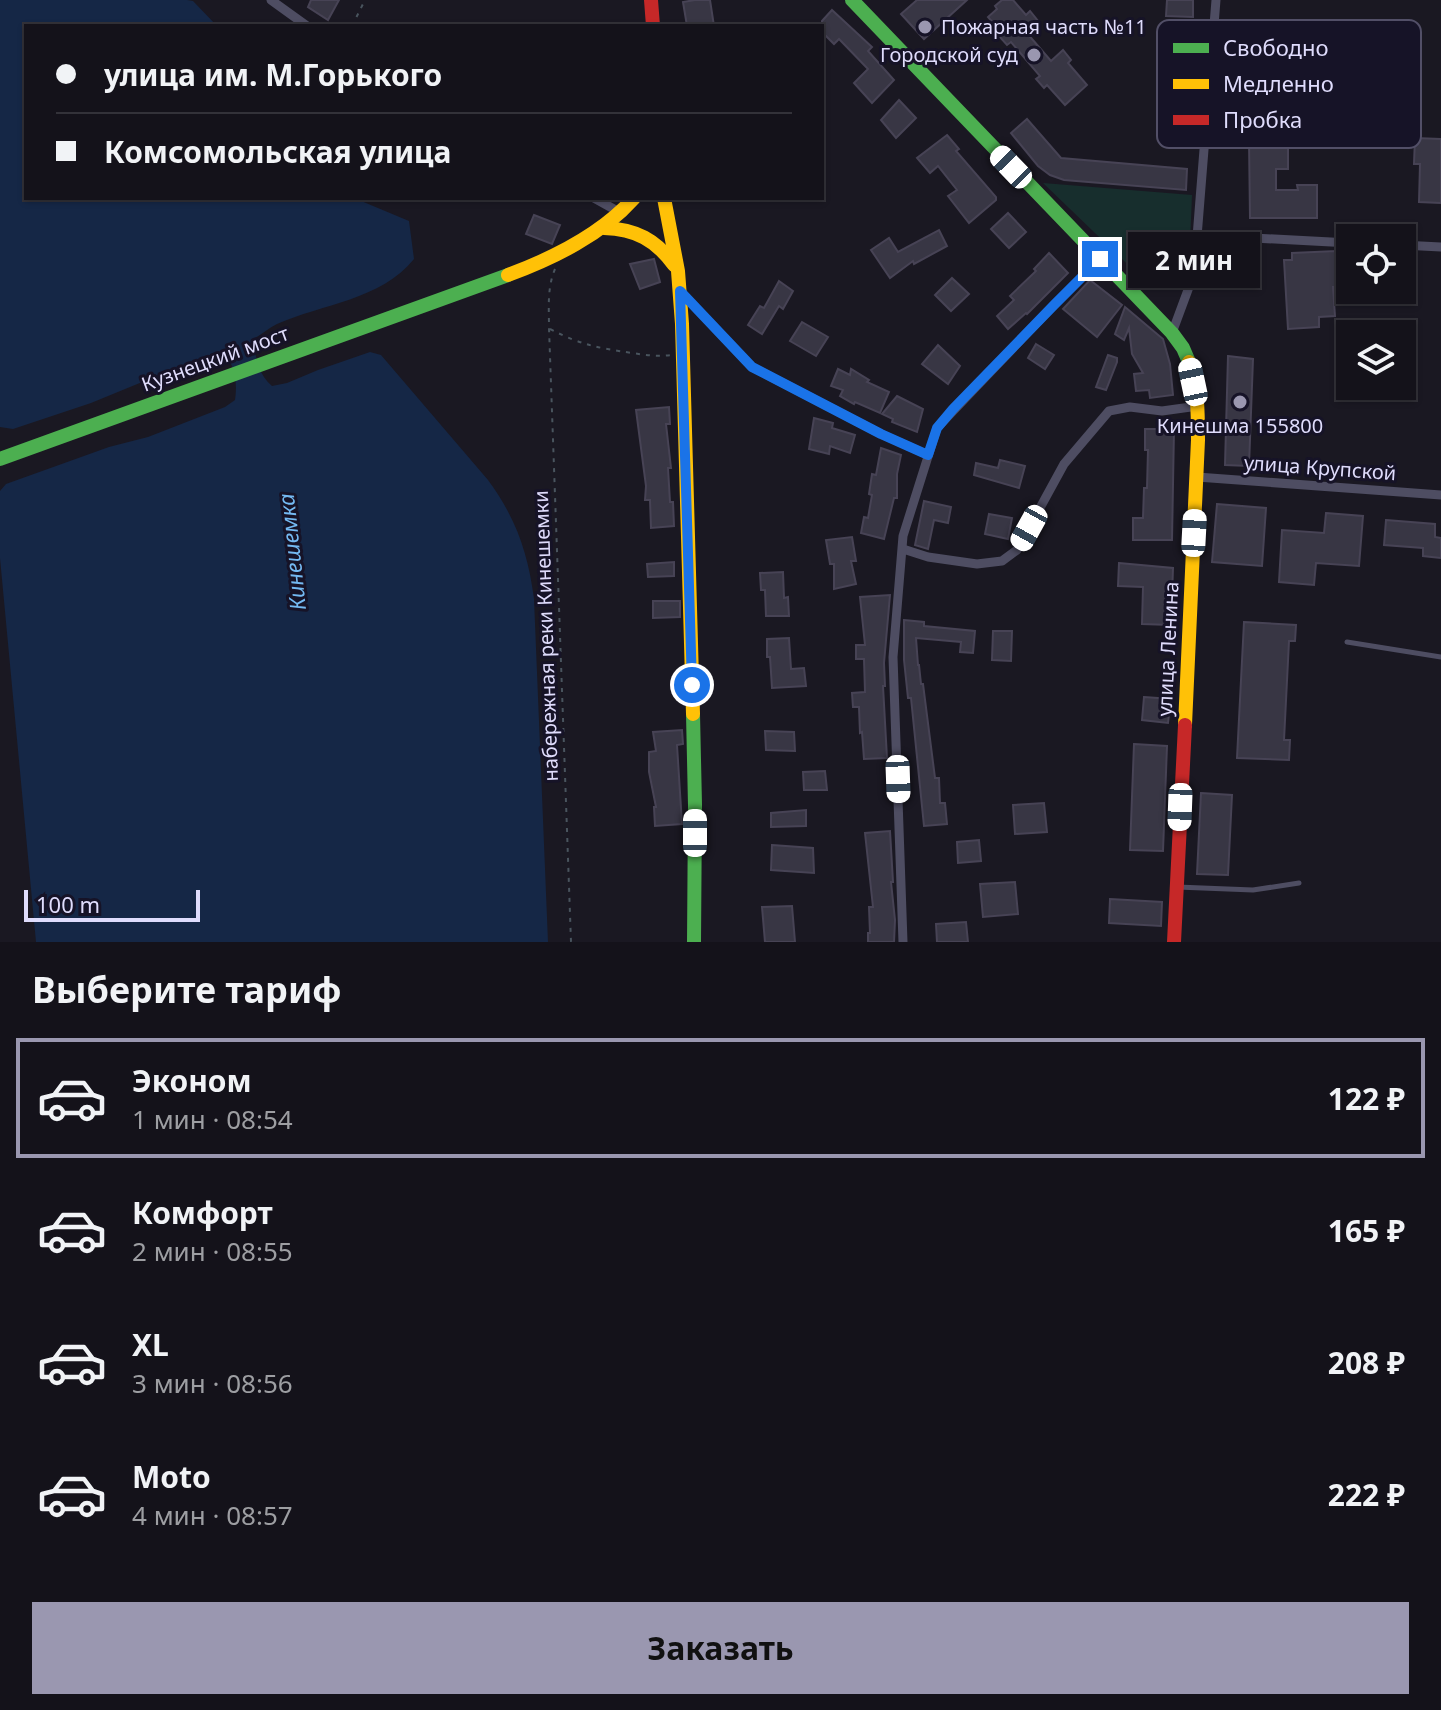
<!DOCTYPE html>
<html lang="ru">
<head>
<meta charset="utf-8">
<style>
	body { margin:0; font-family:"Noto Sans",sans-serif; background:#1d1b23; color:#f1f3f6; height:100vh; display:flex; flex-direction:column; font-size:30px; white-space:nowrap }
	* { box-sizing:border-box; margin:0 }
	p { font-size:26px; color:#9d9ea2 }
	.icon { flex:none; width:44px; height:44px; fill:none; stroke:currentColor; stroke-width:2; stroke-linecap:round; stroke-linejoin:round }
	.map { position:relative; height:942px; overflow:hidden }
	.details { display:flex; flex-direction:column; background:#14121a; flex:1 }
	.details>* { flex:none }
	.banner { position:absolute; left:24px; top:24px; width:800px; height:176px; border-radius:0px; box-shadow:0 2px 6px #0004,0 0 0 2px #333239; display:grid; align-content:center; height:176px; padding:0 32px; background:#14121a }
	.buttons { position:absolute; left:1336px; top:224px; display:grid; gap:16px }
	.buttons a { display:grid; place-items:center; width:80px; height:80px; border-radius:0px; background:#14121a; box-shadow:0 2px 6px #0004,0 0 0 2px #333239; font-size:40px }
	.scale { position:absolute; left:24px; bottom:20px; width:176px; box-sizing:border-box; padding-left:8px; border:4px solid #dfdcfc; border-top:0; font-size:22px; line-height:28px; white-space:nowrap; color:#dfdcfc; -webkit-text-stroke:6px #161327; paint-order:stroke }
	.end { position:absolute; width:36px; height:36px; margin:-18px; border:10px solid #1a73e8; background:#fff; box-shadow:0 0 0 4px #fff }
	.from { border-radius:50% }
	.bubble { position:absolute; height:56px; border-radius:0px; background:#14121a; box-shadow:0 2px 6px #0004,0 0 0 2px #333239; font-size:26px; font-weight:700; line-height:56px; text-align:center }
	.car { position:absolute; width:24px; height:48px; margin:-24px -12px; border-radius:10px; box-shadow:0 0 6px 2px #0007; background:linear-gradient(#fff 24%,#345 0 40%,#fff 0 76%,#345 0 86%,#fff 0) }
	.banner b { display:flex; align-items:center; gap:28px; height:76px; font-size:30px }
	.banner b+b { border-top:2px solid #333239 }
	.banner i { width:20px; height:20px; background:#f1f3f6 }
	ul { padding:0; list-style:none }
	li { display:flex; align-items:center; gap:24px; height:120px; margin:0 16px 12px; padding:0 16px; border:4px solid transparent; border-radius:0px }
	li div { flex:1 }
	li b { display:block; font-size:30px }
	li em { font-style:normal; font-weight:700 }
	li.active { border-color:#9a97b0 }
	li>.icon { width:72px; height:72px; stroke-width:1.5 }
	h2 { padding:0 32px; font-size:36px; line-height:96px }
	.action { display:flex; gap:16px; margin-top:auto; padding:16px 32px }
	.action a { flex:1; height:92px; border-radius:0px; background:#9a97b0; color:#111; font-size:32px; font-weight:700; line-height:92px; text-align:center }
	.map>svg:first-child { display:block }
	.green { fill:#172e2d }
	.water { fill:#152746 }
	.building { fill:#383644; stroke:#474355; stroke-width:2 }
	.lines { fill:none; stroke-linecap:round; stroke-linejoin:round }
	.path { stroke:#49545e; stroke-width:2; stroke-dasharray:4 6; stroke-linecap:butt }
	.lane { stroke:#4e4d62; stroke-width:5 }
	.street { stroke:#4e4d62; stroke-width:9 }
	.fast { stroke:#4caf50; stroke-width:14 }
	.slow { stroke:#ffc107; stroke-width:14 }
	.jam { stroke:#c62828; stroke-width:14 }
	.route { stroke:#1a73e8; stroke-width:10 }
	.poi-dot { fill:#9a97b0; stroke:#161327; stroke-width:3 }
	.labels { text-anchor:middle; stroke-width:6; stroke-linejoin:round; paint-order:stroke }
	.poi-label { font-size:20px; fill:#dfdcfc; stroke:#161327; text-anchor:start }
	.street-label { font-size:20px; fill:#dfdcfc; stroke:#161327 }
	.water-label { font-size:22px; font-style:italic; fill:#74b9f2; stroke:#161327 }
	.key { fill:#161327; stroke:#524f67; stroke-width:2 }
	.key-label { font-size:22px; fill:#dfdcfc }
</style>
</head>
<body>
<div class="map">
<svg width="1441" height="942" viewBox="0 0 1441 942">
	<rect width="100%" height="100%" fill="#1a1822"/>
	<!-- green -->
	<path class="green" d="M1043 183 1192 195 1189 269 1173 272 1170 269 1150 275 1147 283Z"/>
	<!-- water -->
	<path class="water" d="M0 0H187L193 1 217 26H26V198H354L409 221 414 259C381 300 322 304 277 324 269 328 262 334 255 338 254 356 258 374 272 386L287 383 318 370 370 352 381 355 488 480C516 518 528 553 534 599L548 942H36L0 558V491L6 484 109 447 148 437 225 407 235 400C237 387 237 362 222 356 219 354 212 355 208 355L91 403 13 429 0 427Z"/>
	<!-- building -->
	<g class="building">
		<path d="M311 0H339L328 20 308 7Z"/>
		<path d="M695 0H710L714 26H687L683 2Z"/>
		<path d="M917 0H967L924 39 901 14Z"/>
		<path d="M1002 0H1013L1026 15 1030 11 1038 21 1026 32 1051 61 1063 50 1071 60 1068 63 1087 85 1065 105 1047 85 1044 88 1036 79 1040 76 1011 42 1007 45 999 36 1002 33 988 17 997 9 995 6Z"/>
		<path d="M1167 0H1193V17L1166 16Z"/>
		<path d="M832 10 872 47 868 51 894 80 872 103 854 83 868 69 839 39 834 44 822 32V21Z"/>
		<path d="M1305 92H1318V125H1301V120H1277L1276 140H1288V169H1276V190H1298L1297 185H1317V218H1250L1249 140H1251V101H1262V93L1306 94Z"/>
		<path d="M899 100 916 118 896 138 881 120Z"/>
		<path d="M1027 119 1061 158 1187 169 1186 190 1064 180 1050 175 1038 166 1011 133Z"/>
		<path d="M947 135 959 149 956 151 996 197V200L969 223 948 196 957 190 938 166 930 173 917 158Z"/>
		<path d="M1415 138 1441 139V203L1419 202 1420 164H1414Z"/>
		<path d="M1008 213 1026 232 1009 248 991 229Z"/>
		<path d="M534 215 560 225 552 244 526 234Z"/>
		<path d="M939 230 947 246 914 264 913 261 890 278 871 250 889 238 898 252Z"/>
		<path d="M1336 251V256L1350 255V286L1333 287 1335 316 1319 317V327L1288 329 1284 260H1292V253Z"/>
		<path d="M1049 253 1068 273 1027 314 1026 313 1008 329 997 316 1014 300 1010 296 1036 271 1034 269Z"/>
		<path d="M654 259 660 282 640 289 630 264Z"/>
		<path d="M952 278 969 294 951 311 935 295Z"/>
		<path d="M1090 280 1122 305 1097 337 1063 309Z"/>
		<path d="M779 281 793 291 783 309 779 306 762 334 748 325 760 306 764 308Z"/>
		<path d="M1125 307 1163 339 1170 364 1173 395 1150 398 1149 390 1136 391 1134 374 1143 373 1132 354 1129 328 1124 340 1115 334Z"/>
		<path d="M802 322 828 337 816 356 790 341Z"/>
		<path d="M1036 344 1054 355 1045 369 1028 358Z"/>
		<path d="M938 345 960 366 948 384 922 364Z"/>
		<path d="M1108 355 1117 358V362L1106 390 1096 387Z"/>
		<path d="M1228 356 1253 359 1249 466 1225 465Z"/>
		<path d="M838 369 850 375 851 369 869 380 867 382 889 392 880 413 855 402 854 404 840 396 843 390 831 386Z"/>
		<path d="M897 396 923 409 917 432 892 422 893 419 882 414Z"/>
		<path d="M669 407 670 424H666L671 468H668L670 502H673L674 526 651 528 650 500H645L646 486 636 410Z"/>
		<path d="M814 418 833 423 832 428 855 435 850 453 830 446 829 454 809 449Z"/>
		<path d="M1145 429H1174L1172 540H1133V518H1143L1144 488H1147L1148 450H1145Z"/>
		<path d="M881 448 901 455 897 474V498H894L884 539 861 533 864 517 868 518 872 495 869 494 872 474 876 475Z"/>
		<path d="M1000 460 1025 466 1019 488 974 475 976 463 998 468Z"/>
		<path d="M924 501 951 507 948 523 934 520 928 549 915 545Z"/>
		<path d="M1217 504 1266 508 1262 566 1212 562Z"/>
		<path d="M1326 513 1363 516 1359 566 1316 563 1314 585 1279 582 1282 530 1324 533Z"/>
		<path d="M989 514 1012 518 1008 539 985 534Z"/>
		<path d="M1386 520 1435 524V537L1441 538V558L1423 556V548L1384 545Z"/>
		<path d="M852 537 856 561H851L856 584 834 589V564H830L826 540Z"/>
		<path d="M674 562V576L648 577 647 564Z"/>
		<path d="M1119 563 1173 568 1171 625 1142 624 1143 587 1118 586Z"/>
		<path d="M783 572 784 598 788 597 789 616H766L765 590H761L760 573Z"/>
		<path d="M890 595 884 663 885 686H883L887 758 864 759 862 732 860 733 859 707H853L852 693 865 692 864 659H856V645H865L860 597Z"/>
		<path d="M653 601H680V617L653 618Z"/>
		<path d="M904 620 924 622V626L975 631 973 653 960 652 961 642 916 638 918 665H919L921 684H923L935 778H939L940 803H945L947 824 924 826 911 698H908L904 660Z"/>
		<path d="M1244 622 1296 625 1295 641H1289L1284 740H1290L1289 760 1237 758Z"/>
		<path d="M993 631H1012L1011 661 992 660Z"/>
		<path d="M789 638 791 669 804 668 806 686 772 688 770 657H767V639Z"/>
		<path d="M1144 697 1171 699 1168 723 1142 720Z"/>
		<path d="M682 730 683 744 677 745 682 824 655 826 654 807H656L649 772V752L656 751 653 732Z"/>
		<path d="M765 731 794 732 795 751 766 750Z"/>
		<path d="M1134 744 1167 746 1163 851 1130 850Z"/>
		<path d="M825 771 827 790H804L803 772Z"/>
		<path d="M1201 793 1232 795 1228 875 1197 874Z"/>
		<path d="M1044 803 1047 832 1015 834 1013 805Z"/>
		<path d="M806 810V826L771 827V813Z"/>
		<path d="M890 831 893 882H891L895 920 894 942H868V933H870L869 907H873L865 833Z"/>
		<path d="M979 840 981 861 958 863 957 842Z"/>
		<path d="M772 845 813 848 814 873 771 870Z"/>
		<path d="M1015 882 1018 914 983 917 980 884Z"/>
		<path d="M1110 899 1162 902 1161 926 1109 923Z"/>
		<path d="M792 906 795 942H765L762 907Z"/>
		<path d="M966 922 968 942H937L936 924Z"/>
	</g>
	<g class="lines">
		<!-- path -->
		<g class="path">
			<path d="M352 26 365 0"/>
			<path d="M555 269C547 288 549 307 549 328L571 942"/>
			<path d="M550 329C581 345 598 348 632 353 645 355 658 357 671 355"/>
		</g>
		<!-- lane -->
		<g class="lane">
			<path d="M1347 642 1441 657"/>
			<path d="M1177 887 1253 890 1299 883"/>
		</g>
		<!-- street -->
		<g class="street">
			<path d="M271 0 307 26"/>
			<path d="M594 198 621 213"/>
			<path d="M1196 235 1350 243"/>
			<path d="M1402 245 1441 247"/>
			<path d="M680 291 752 367 881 434 928 455"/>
			<path d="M1172 333 1192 279 1195 262 1216 0"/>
			<path d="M1197 477 1441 495"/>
			<path d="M903 549 928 557 977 564 1002 561 1017 550 1064 464 1109 411 1130 407 1162 411 1198 406"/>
			<path d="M903 942 893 657 903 536 937 428 1054 305 1100 259"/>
		</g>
		<!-- fast -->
		<g class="fast">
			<path d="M852 0 1172 333 1183 348 1189 362"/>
			<path d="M0 459 508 275"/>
			<path d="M693 714 695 805 694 942"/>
		</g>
		<!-- slow -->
		<g class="slow">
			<path d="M664 198 678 271 682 324 693 714"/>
			<path d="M604 228C636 229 656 240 674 265"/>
			<path d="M508 275C554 258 601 235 634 198"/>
			<path d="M1185 725 1198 440C1198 413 1198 387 1189 362"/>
		</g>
		<!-- jam -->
		<g class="jam">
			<path d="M651 0 653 26"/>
			<path d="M1174 942 1185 725"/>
		</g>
	</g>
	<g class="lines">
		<!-- route -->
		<path class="route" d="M692 685 680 291 752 367 881 434 928 455 937 428 953 409 1054 305 1100 259"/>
	</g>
	<!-- markers -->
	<g class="poi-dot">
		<circle cx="925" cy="27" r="8"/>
		<circle cx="1034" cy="55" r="8"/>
		<circle cx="1240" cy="402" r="8"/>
	</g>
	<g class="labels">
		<!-- poi labels -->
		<g class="poi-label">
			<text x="941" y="34">Пожарная часть №11</text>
			<text x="1018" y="62" text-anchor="end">Городской суд</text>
			<text x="1240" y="433" text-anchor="middle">Кинешма 155800</text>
		</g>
		<!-- street labels -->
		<g class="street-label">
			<text transform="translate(215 359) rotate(-20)" y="7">Кузнецкий мост</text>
			<text transform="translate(1320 468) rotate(4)" y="7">улица Крупской</text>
			<text transform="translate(546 636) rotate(-92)" y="7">набережная реки Кинешемки</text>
			<text transform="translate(1168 649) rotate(-87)" y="7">улица Ленина</text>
		</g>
		<!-- water labels -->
		<g class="water-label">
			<text transform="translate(292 552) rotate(-96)" y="8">Кинешемка</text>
		</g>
	</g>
	<!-- legend -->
	<rect x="1157" y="20" width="264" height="128" rx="12" class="key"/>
	<rect x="1173" y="43" width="36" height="10" fill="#4caf50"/>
	<rect x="1173" y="79" width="36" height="10" fill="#ffc107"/>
	<rect x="1173" y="115" width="36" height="10" fill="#c62828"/>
	<g class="key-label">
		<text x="1223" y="56">Свободно</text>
		<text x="1223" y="92">Медленно</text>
		<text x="1223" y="128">Пробка</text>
	</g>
</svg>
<div class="buttons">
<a><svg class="icon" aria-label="locate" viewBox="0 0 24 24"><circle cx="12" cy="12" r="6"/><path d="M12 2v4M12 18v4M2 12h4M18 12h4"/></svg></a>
<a><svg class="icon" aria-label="layers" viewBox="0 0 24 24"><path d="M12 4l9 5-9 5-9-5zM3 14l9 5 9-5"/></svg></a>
</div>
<div class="scale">100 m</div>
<i class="end from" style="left:692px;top:685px"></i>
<i class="end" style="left:1100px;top:259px"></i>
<div class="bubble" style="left:1128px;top:232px;width:132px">2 мин</div>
<i class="car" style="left:1011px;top:167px;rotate:316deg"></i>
<i class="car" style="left:1193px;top:382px;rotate:348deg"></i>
<i class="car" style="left:1029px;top:528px;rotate:209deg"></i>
<i class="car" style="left:1194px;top:533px;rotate:3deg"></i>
<i class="car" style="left:898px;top:779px;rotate:178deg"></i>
<i class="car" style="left:1180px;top:807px;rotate:182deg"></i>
<i class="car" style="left:695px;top:833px;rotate:0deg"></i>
<div class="banner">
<b><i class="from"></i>улица им. М.Горького</b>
<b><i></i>Комсомольская улица</b>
</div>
</div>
<section class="details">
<h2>Выберите тариф</h2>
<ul>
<li class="active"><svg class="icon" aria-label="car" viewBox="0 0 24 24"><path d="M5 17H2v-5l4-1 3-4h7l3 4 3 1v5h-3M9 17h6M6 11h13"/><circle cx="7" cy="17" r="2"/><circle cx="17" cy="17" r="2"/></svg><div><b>Эконом</b><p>1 мин · 08:54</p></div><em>122 ₽</em></li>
<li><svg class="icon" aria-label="car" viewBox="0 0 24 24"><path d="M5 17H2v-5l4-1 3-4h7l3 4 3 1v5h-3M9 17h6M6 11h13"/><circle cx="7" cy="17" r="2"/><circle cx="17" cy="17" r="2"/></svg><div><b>Комфорт</b><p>2 мин · 08:55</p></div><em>165 ₽</em></li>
<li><svg class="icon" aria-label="car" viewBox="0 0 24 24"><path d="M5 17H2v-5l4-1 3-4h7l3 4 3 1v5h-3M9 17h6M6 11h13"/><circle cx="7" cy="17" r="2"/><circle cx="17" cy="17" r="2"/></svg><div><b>XL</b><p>3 мин · 08:56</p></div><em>208 ₽</em></li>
<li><svg class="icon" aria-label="car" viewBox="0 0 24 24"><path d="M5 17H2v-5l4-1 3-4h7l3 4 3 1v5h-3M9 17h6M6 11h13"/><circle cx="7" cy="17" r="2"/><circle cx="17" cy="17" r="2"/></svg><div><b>Moto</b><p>4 мин · 08:57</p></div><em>222 ₽</em></li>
</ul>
<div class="action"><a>Заказать</a></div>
</section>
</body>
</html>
